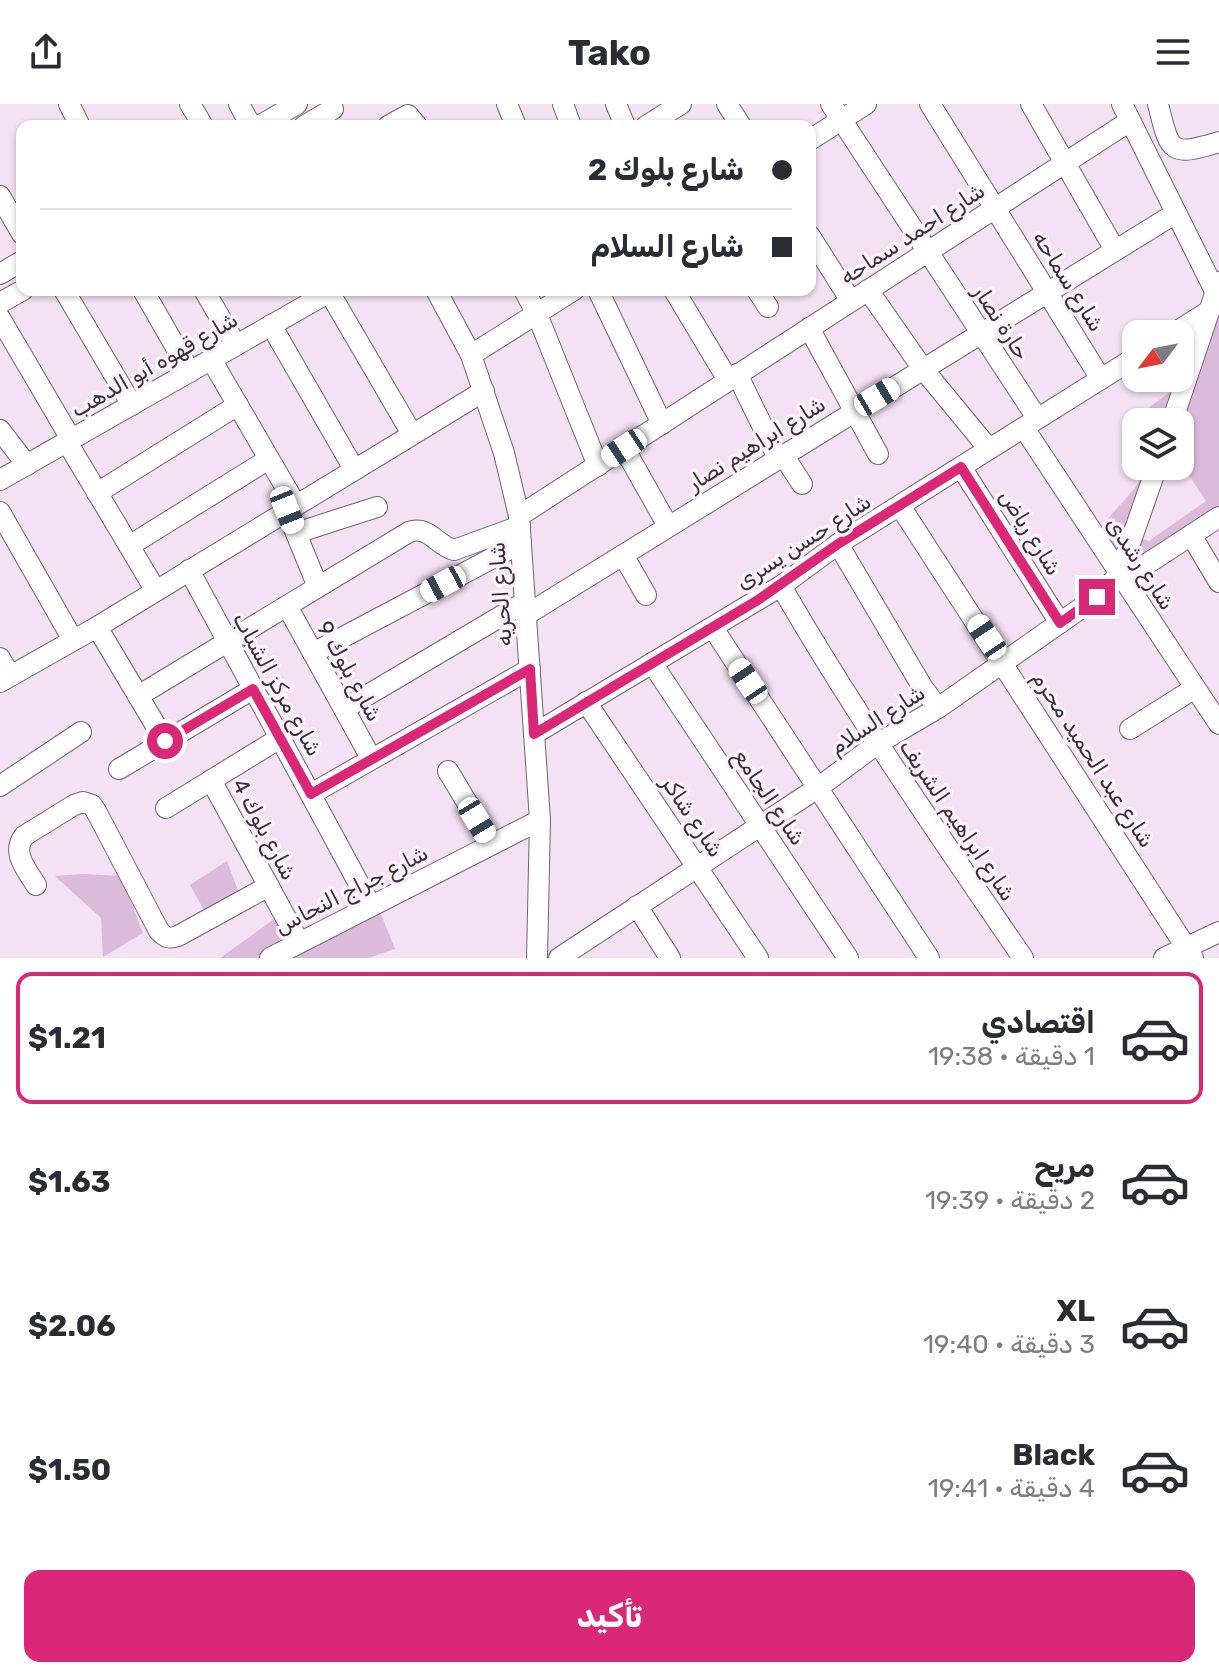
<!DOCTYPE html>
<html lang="ar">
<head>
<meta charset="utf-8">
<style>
	body { margin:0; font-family:Rubik,Vazirmatn,sans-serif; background:#f7f7f7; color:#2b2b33; direction:rtl; height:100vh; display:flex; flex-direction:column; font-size:30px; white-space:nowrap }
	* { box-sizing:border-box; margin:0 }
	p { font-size:26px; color:#7c7c81 }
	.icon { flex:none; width:44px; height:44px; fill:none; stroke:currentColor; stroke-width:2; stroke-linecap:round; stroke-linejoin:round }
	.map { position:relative; height:854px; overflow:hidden; direction:ltr }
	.details { display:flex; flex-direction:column; background:#fff; flex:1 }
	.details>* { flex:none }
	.banner { position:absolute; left:16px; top:16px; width:800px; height:176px; border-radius:16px; box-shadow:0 2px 6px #0004; direction:rtl; display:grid; align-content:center; height:176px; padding:0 24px; background:#fff }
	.needle { width:52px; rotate:238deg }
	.fabs { position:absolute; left:1122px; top:216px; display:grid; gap:16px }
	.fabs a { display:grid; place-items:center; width:72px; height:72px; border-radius:16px; background:#fff; box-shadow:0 2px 6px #0004; font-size:40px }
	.end { position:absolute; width:36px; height:36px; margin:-18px; border:10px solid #db2777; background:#fff; box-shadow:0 0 0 4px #fff }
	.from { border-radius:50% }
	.car { position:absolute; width:24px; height:48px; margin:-24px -12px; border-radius:10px; box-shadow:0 0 6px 2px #0007; background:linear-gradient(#fff 24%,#345 0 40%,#fff 0 76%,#345 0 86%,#fff 0) }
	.banner b { display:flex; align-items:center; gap:28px; height:76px; font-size:30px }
	.banner b+b { border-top:2px solid #e1e1e2 }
	.banner i { width:20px; height:20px; background:#2b2b33 }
	ul { padding:14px 0 0; list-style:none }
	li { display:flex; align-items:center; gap:24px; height:132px; margin:0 16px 12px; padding:0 8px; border:4px solid transparent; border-radius:16px }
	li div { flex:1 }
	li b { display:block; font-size:30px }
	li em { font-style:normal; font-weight:700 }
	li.current { border-color:#db2777 }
	li>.icon { width:72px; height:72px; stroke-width:1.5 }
	.action { display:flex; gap:16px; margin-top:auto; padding:16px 24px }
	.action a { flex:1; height:92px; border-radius:16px; background:#db2777; color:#fff; font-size:32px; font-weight:700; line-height:92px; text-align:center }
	header { display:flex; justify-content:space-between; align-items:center; height:104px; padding:0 24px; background:#fff; font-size:36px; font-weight:700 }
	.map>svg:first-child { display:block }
	.green { fill:#dcbadc }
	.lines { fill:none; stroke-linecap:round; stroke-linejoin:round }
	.street-casing { stroke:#726272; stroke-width:22 }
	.street { stroke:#fff; stroke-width:20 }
	.route { stroke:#db2777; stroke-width:10 }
	.labels { text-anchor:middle; stroke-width:7; stroke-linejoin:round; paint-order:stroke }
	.street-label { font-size:22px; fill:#373037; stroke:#fdf1fd }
</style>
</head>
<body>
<header><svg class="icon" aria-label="menu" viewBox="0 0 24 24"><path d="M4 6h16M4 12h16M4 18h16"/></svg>Tako<svg class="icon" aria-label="share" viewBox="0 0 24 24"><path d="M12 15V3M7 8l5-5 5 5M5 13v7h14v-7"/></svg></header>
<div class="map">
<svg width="1219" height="854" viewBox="0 0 1219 854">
	<rect width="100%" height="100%" fill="#f4e1f4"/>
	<!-- green -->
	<g class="green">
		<path d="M1219 188V411L1130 468 1138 433 1149 437 1206 397 1180 358V318Z"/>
		<path d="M1202 217 1168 318H1136V325L1131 317 1171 287 1164 274H1180V232Z"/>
		<path d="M1149 362 1119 460 1098 426 1135 384Z"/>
		<path d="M227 757 239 789 205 808 190 781Z"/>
		<path d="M84 770 121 772 143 829 103 853 101 814 55 772Z"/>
		<path d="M379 805 395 845 368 854H220L273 816 303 824Z"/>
	</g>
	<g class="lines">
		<!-- street casing -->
		<g class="street-casing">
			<g id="street">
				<path d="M69 0 80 22"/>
				<path d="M190 0 203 22"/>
				<path d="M239 0 251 22"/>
				<path d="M507 0 516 22"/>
				<path d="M563 0 571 22"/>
				<path d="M616 0 625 22"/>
				<path d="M727 0 741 22"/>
				<path d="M831 0 1037 314"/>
				<path d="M930 0 1101 275"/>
				<path d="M1031 0 1115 146"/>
				<path d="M1122 0 1216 189"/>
				<path d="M1158 0C1170 49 1170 53 1219 38"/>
				<path d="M259 22 297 0"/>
				<path d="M304 22 333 5"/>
				<path d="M388 22 408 11 417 22"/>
				<path d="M646 22 681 0"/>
				<path d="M810 36 866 0"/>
				<path d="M0 92 22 130"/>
				<path d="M810 132 851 197"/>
				<path d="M0 170 22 157"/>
				<path d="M64 186 132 301"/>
				<path d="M143 186 190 268"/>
				<path d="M204 186 236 241"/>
				<path d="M328 186 412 330"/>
				<path d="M436 186 471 251 504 349 519 412 540 716 537 854"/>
				<path d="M524 186 537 210 598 362"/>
				<path d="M598 186 662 320"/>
				<path d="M674 186 728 276"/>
				<path d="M757 186 768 203"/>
				<path d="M868 186 923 265 989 345"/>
				<path d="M0 199 23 186"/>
				<path d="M0 214 71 335"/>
				<path d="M271 221 354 365"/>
				<path d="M809 224 878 350"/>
				<path d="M1173 230 1209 207"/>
				<path d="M471 251 574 186"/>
				<path d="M211 255 296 401"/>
				<path d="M737 270 778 354"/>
				<path d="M1172 318 1219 178"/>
				<path d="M1024 324 1219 620"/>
				<path d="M0 326 27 361"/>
				<path d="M67 338 156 487"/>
				<path d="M624 344 668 422"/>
				<path d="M783 351 802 380"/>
				<path d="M961 363 1060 519"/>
				<path d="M0 376 333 186"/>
				<path d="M97 389 238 301"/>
				<path d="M900 402 1193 854"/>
				<path d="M0 408 73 536"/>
				<path d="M519 412 1130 17"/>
				<path d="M291 417 318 483"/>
				<path d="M296 429 377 403"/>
				<path d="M1191 431 1219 478"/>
				<path d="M838 440 923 584 938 604"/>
				<path d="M129 442 269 355"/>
				<path d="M623 451 646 491"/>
				<path d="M189 466 371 802"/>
				<path d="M1119 471 1139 465 1219 413"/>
				<path d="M781 482C855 610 939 731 1023 854"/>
				<path d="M287 502 371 654"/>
				<path d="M526 511 1176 109"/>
				<path d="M97 523 165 637"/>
				<path d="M713 524 929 854"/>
				<path d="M313 549 521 439"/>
				<path d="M0 554 10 572"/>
				<path d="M652 559 848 854"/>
				<path d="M0 578 97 523 484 287"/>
				<path d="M138 592 409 428C429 421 436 441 454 446L520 422"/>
				<path d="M586 598 758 854"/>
				<path d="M344 605 525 498"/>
				<path d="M1130 625 1195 584"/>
				<path d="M534 630 781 482 838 440 1136 253"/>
				<path d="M119 665 253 585"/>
				<path d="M448 667 492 740"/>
				<path d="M211 676 299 838"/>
				<path d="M0 682 81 628"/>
				<path d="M311 690 530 565"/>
				<path d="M166 704 280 634"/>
				<path d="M36 781C27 766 11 749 24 732L74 701 83 698 92 701 96 707 159 827C166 834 169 835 178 832L269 782"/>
				<path d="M637 802 670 854"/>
				<path d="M270 854 540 716"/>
				<path d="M559 854 819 683 877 640 938 604 1097 493 1119 471 1157 362"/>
				<path d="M1164 854 1219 828"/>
			</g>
		</g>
		<!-- street -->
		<use href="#street" class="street"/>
	</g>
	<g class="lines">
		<!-- route -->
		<path class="route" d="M165 637 253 585 311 690 530 565 534 630 758 496 838 440 961 363 1060 519 1097 493"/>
	</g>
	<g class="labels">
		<!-- street labels -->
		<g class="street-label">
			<text transform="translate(912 129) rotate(-33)" y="8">شارع احمد سماحه</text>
			<text transform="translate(1069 177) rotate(58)" y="8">شارع سماحه</text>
			<text transform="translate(1002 218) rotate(57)" y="8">حارة نصار</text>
			<text transform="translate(154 260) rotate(-30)" y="8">شارع قهوه أبو الدهب</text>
			<text transform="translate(756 339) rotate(-32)" y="8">شارع ابراهيم نصار</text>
			<text transform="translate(1031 428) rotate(58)" y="8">شارع رياض</text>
			<text transform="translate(803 437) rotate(-33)" y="8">شارع حسن يسرى</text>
			<text transform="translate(1141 459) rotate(57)" y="8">شارع رشدى</text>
			<text transform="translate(500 490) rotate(-94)" y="8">شارع الحريه</text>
			<text transform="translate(350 567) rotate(61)" y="8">شارع بلوك 9</text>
			<text transform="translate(278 580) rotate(61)" y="8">شارع مركز الشباب</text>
			<text transform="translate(877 615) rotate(-33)" y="8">شارع السلام</text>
			<text transform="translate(1094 655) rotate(57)" y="8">شارع عبد الحميد محرم</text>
			<text transform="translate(770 693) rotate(56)" y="8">شارع الجامع</text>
			<text transform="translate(693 712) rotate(56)" y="8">شارع شاكر</text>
			<text transform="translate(958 716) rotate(56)" y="8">شارع ابراهيم الشريف</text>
			<text transform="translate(265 725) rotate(62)" y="8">شارع بلوك 4</text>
			<text transform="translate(351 785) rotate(-27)" y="8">شارع جراج النحاس</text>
		</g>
	</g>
</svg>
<div class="fabs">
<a><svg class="needle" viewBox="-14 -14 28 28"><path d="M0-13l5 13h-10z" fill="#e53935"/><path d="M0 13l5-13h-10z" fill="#7c7c81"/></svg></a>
<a><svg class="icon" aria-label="layers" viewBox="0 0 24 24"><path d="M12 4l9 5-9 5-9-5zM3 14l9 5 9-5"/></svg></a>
</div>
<i class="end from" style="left:165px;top:637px"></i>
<i class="end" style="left:1097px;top:493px"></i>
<i class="car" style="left:877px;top:293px;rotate:59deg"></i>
<i class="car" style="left:624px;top:344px;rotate:237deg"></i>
<i class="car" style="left:287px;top:406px;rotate:158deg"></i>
<i class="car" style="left:443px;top:480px;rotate:242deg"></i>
<i class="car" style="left:987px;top:533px;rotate:326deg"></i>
<i class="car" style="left:748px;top:577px;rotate:326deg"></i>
<i class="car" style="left:477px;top:716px;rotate:149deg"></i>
<div class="banner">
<b><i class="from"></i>شارع بلوك 2</b>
<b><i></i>شارع السلام</b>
</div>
</div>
<section class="details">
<ul>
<li class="current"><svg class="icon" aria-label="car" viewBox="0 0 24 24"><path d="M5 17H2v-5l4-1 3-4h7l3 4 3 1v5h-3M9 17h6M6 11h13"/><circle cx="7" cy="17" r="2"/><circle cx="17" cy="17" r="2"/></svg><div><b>اقتصادي</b><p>1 دقيقة · 19:38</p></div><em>$1.21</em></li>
<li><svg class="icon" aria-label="car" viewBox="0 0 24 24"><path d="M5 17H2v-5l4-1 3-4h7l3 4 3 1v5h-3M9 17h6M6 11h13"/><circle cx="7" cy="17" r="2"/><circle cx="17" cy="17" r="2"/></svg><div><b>مريح</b><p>2 دقيقة · 19:39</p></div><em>$1.63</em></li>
<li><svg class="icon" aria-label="car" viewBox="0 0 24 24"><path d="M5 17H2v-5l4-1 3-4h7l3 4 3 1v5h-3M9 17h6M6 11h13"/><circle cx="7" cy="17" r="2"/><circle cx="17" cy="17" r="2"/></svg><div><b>XL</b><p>3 دقيقة · 19:40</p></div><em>$2.06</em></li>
<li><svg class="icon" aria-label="car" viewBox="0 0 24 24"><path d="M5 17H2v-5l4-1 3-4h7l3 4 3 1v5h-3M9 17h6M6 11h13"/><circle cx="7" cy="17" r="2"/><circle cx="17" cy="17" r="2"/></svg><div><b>Black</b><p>4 دقيقة · 19:41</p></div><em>$1.50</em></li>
</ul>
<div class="action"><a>تأكيد</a></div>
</section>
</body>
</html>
